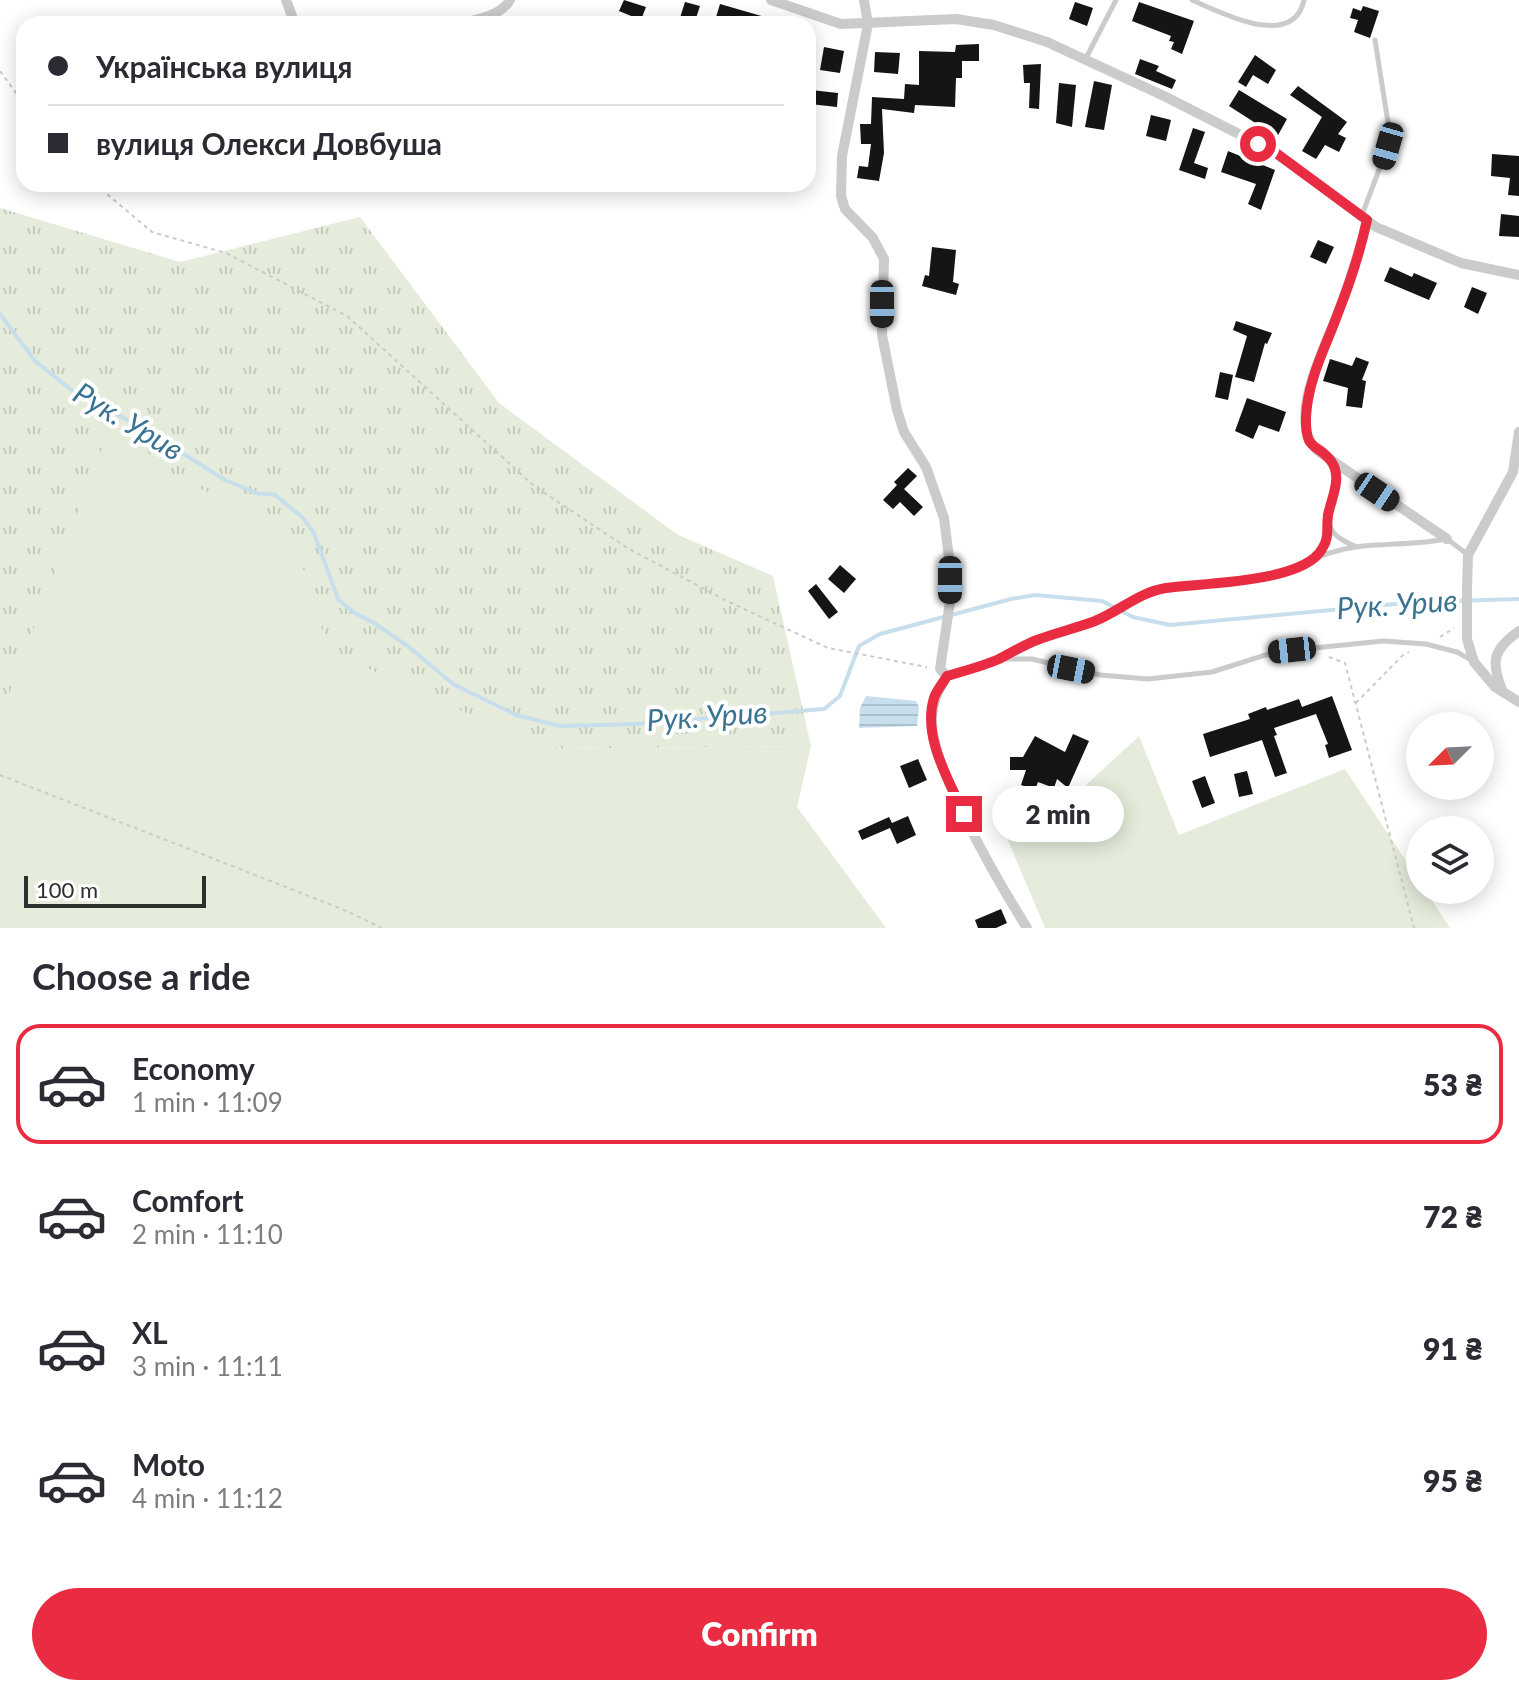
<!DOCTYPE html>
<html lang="en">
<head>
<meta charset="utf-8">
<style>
	body { margin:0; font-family:Lato,sans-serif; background:#f2f2f3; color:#2b2b33; height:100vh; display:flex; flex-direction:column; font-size:30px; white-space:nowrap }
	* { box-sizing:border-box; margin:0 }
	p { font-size:26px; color:#7c7c81 }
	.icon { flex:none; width:44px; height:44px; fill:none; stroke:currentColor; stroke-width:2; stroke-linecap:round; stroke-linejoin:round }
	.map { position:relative; height:928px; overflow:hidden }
	.sheet { display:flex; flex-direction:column; background:#fff; flex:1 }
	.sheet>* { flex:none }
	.top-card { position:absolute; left:16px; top:16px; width:800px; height:176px; border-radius:24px; box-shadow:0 4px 20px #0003; display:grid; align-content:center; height:176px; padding:0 32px; background:#fff }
	.needle { width:52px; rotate:246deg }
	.tools { position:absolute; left:1406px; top:712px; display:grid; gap:16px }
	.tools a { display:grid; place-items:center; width:88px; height:88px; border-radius:50%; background:#fff; box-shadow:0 4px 20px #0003; font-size:40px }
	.scale { position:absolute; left:24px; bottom:20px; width:182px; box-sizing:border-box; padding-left:8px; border:4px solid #2e2e2e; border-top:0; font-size:22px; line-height:28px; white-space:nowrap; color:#2e2e2e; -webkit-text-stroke:6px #fff; paint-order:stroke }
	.end { position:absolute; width:36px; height:36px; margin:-18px; border:10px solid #e92c41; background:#fff; box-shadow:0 0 0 4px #fff }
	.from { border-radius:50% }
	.bubble { position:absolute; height:56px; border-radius:28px; background:#fff; box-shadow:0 4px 20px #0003; font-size:26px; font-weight:800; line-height:56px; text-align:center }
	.car { position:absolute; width:24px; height:48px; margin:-24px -12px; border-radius:10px; box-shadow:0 0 6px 2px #0007; background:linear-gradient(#222 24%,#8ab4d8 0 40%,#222 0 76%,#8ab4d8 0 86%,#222 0) }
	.top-card b { display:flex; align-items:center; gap:28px; height:76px; font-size:30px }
	.top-card b+b { border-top:2px solid #e1e1e2 }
	.top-card i { width:20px; height:20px; background:#2b2b33 }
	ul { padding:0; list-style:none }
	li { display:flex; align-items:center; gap:24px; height:120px; margin:0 16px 12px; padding:0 16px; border:4px solid transparent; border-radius:24px }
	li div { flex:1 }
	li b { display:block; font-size:30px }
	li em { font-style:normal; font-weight:800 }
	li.current { border-color:#e92c41 }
	li>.icon { width:72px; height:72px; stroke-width:1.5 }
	h2 { padding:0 32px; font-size:36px; line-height:96px }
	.button { display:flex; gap:16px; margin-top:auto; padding:16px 32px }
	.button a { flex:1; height:92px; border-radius:48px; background:#e92c41; color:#fff; font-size:32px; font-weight:800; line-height:92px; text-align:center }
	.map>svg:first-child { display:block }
	.grass { fill:url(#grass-tufts) }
	.garden { fill:#e5ecdb }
	.water { fill:url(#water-rules) }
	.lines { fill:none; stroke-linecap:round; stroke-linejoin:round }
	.stream { stroke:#c7dfec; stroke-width:4 }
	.building { fill:#151515 }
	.path { stroke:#cbcbcb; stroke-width:2; stroke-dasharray:4 4; stroke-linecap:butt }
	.service { stroke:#cbcbcb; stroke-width:5 }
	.minor { stroke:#cbcbcb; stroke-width:10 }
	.route { stroke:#e92c41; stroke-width:10 }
	.labels { text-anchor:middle; stroke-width:8; stroke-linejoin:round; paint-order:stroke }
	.water-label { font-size:30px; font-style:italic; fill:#3a7392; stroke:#fff }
</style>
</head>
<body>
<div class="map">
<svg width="1519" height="928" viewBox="0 0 1519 928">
	<defs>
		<pattern id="grass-tufts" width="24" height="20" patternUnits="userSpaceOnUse" patternTransform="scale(2)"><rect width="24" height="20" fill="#e5ecdb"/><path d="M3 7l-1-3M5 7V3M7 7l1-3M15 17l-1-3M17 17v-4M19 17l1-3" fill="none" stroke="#c5cbbc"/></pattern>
		<pattern id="water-rules" width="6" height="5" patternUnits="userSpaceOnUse" patternTransform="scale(2)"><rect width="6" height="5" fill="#c7dfec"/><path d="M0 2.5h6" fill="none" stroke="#abc0cb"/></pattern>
	</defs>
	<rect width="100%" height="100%" fill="#fff"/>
	<!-- grass -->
	<path class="grass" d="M0 208 180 262 360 217 499 403 678 535 773 576 811 746 545 749 329 651 293 538 0 717Z"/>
	<!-- garden -->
	<g class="garden">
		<path d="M106 438 293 538 329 651 545 749 811 746 797 807 886 928H0V717Z"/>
		<path d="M1139 736 1179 835 1345 769 1420 882V890H1425L1450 928H1045L1001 824 1058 811Z"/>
	</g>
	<!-- water -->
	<path class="water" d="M866 696 916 701 919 707 917 726 859 728 860 708Z"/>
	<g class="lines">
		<!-- stream -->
		<path class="stream" d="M0 314 35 361 74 392 139 426 225 480 256 493 275 495 303 518 314 533 338 599 353 612 374 623 409 647 453 684 516 715 560 726 636 724 824 709 840 696 859 646 880 634 1011 599 1035 595 1102 601 1133 617 1170 625 1416 602 1519 599"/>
	</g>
	<!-- building -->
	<g class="building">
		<path d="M624 0 646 7 641 20 619 11Z"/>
		<path d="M685 2 700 6 694 24H678Z"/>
		<path d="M1075 2 1093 8 1087 26 1069 19Z"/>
		<path d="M1139 2 1194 21 1182 54 1171 49 1174 42 1169 41 1171 36 1132 21Z"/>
		<path d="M720 4 782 22V24H714Z"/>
		<path d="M1363 6 1379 11 1370 38 1354 32 1358 20 1350 18 1353 8 1361 11Z"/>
		<path d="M979 44V61H962V78H956L955 107 915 105 914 113 882 109 884 153 879 181 857 178 859 166 868 167 871 144H861L860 124H871L872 97 904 99 905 84 919 85V51L955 52 956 45Z"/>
		<path d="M824 47 844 51 840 73 820 70Z"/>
		<path d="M875 52 900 53 898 74 874 72Z"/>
		<path d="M1255 55 1276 70 1268 84 1253 75 1246 87 1238 82Z"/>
		<path d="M1140 59 1159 66 1156 71 1176 80 1172 89 1135 74Z"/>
		<path d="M1041 64 1039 109 1029 108 1030 83H1024L1023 65Z"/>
		<path d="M1094 81 1112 85 1104 130 1085 127Z"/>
		<path d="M1059 83 1076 85 1072 127 1056 123Z"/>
		<path d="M1298 86 1347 122 1338 134 1346 138 1339 152 1325 145 1316 159 1302 151 1322 117 1290 95Z"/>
		<path d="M811 90 838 93 837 107 810 104Z"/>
		<path d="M1239 90 1287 119 1277 137 1229 106Z"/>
		<path d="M1151 115 1171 120 1166 141 1146 136Z"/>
		<path d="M1193 128 1205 132 1194 163 1208 168 1205 179 1179 170Z"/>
		<path d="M1228 151 1275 170 1261 210 1248 204 1256 184 1221 172Z"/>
		<path d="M1492 154 1519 156V196L1508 195 1510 178 1491 176Z"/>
		<path d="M1501 214 1519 216V237L1499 236Z"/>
		<path d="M1318 240 1334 247 1326 264 1310 257Z"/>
		<path d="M932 247 956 250 953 282 959 284 956 295 922 286 925 275 929 276Z"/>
		<path d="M1390 267 1412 277 1414 273 1437 283 1429 300 1384 281Z"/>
		<path d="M1472 287 1487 293 1478 314 1464 307Z"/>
		<path d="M1236 321 1272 333 1267 344 1265 343 1254 382 1235 377 1247 336 1233 330Z"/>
		<path d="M1356 357 1369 362 1362 380 1366 381 1362 408 1346 406 1348 388 1323 381 1330 359 1352 366Z"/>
		<path d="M1220 372 1233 375 1228 400 1215 397Z"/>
		<path d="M1247 398 1286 412 1279 432 1259 425 1253 439 1235 431Z"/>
		<path d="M908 468 917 476 904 489 923 507 914 516 900 502 893 509 883 500 897 485 894 482Z"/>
		<path d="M840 565 856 579 844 593 828 579Z"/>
		<path d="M816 584 838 612 829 619 808 591Z"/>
		<path d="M1332 696 1352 750 1329 758 1325 745 1328 744 1316 714 1274 728 1277 735 1274 736 1287 773 1275 777 1262 740 1210 757 1203 734 1250 719 1248 714 1266 707 1267 710 1299 699 1302 707Z"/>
		<path d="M1073 734 1089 741 1068 788 1057 779 1054 788 1038 782 1035 790 1021 785 1026 770H1010V757H1023L1035 736 1065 752Z"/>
		<path d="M918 759 927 780 909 788 900 766Z"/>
		<path d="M1247 771 1253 794 1239 797 1234 774Z"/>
		<path d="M1205 776 1215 803 1202 808 1192 781Z"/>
		<path d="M908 816 916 835 897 844 890 828 862 840 858 831 889 817 892 823Z"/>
		<path d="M1001 909 1007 923 996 928H978L975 920Z"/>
	</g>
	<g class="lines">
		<!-- path -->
		<g class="path">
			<path d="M0 71 24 104"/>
			<path d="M95 184 152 232 226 253 347 316 534 486 629 549 727 601 828 648 927 667"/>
			<path d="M1440 637 1454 628"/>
			<path d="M1329 657 1345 663 1414 928"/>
			<path d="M1356 703 1402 656 1409 652"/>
			<path d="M0 775 342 909 382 928"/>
		</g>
		<!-- service -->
		<g class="service">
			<path d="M1192 0C1220 12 1293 51 1304 0"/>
			<path d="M1086 58 1116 0"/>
			<path d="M1362 215 1388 146 1389 129 1375 40"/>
			<path d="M1333 465C1345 502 1304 526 1355 546"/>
			<path d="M1318 555 1330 531"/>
			<path d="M999 658C1030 641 1063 634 1095 620 1118 611 1136 595 1161 589 1194 581 1230 585 1264 577 1295 569 1324 551 1356 547 1386 543 1417 545 1447 539L1467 554"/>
			<path d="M948 676 999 659H1032L1100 675 1148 679 1212 672 1275 652 1383 641 1426 644 1457 652 1473 661"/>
		</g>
		<!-- minor -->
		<g class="minor">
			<path d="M286 0 295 24"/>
			<path d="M771 0 841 24 956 19 994 25 1047 42 1164 96 1276 153 1376 227 1461 263 1519 275"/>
			<path d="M864 0 868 24 842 156 841 196 845 209 873 238 884 259 882 335 897 410 904 432 926 467 944 518 949 558 950 602 940 669 947 676C938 691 931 704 932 722 933 771 999 883 1027 928"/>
			<path d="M457 24C474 20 500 17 510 0"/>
			<path d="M1367 220C1360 251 1350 280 1339 310 1327 344 1284 420 1318 451L1447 539"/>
			<path d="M1519 432 1513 472 1468 555 1467 588V639L1474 662 1495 687 1519 702"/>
			<path d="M1503 692C1490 662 1493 649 1519 631"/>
		</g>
	</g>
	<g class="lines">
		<!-- route -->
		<path class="route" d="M964 814C949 780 922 737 934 698 936 691 943 683 947 676 964 671 983 666 999 659 1012 652 1024 645 1037 640 1056 633 1076 628 1095 621 1120 611 1139 592 1166 588 1202 583 1303 583 1322 549 1330 537 1326 528 1328 515 1331 499 1343 477 1331 461 1317 442 1305 453 1306 417 1308 379 1325 349 1338 313 1350 283 1360 252 1367 220L1276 153 1258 144"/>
	</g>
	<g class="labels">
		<!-- water labels -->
		<g class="water-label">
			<text transform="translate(128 422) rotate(31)" y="10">Рук. Урив</text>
			<text transform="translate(1397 605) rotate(-4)" y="10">Рук. Урив</text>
			<text transform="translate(707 717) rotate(-4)" y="10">Рук. Урив</text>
		</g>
	</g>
</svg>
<div class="tools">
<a><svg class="needle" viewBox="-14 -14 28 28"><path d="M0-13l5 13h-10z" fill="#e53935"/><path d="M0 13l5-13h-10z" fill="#7c7c81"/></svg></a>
<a><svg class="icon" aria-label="layers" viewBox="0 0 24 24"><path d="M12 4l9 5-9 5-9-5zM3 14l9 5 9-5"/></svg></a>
</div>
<div class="scale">100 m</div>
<i class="end from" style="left:1258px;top:144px"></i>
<i class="end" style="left:964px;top:814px"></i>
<div class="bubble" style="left:992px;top:786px;width:132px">2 min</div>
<i class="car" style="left:1388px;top:146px;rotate:196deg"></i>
<i class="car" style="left:882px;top:304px;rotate:180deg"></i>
<i class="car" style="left:1377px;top:492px;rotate:124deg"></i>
<i class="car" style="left:950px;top:580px;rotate:180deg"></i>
<i class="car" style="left:1292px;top:650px;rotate:264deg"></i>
<i class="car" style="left:1071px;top:669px;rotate:101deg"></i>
<div class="top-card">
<b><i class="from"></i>Українська вулиця</b>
<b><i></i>вулиця Олекси Довбуша</b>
</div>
</div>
<section class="sheet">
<h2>Choose a ride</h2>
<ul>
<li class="current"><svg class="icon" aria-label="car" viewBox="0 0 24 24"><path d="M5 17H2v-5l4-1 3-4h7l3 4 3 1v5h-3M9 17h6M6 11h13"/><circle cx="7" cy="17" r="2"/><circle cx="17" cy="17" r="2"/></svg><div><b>Economy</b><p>1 min · 11:09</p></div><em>53 ₴</em></li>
<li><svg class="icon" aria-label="car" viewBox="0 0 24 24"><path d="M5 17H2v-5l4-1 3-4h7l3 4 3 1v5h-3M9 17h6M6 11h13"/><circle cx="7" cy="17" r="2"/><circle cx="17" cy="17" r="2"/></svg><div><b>Comfort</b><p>2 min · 11:10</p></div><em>72 ₴</em></li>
<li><svg class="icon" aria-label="car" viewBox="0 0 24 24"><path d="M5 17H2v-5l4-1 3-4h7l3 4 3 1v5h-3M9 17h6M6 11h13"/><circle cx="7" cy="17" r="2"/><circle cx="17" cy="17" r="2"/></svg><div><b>XL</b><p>3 min · 11:11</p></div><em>91 ₴</em></li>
<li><svg class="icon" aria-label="car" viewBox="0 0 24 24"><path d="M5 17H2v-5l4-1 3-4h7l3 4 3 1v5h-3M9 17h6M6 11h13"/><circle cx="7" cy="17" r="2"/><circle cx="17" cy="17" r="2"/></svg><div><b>Moto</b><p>4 min · 11:12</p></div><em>95 ₴</em></li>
</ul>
<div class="button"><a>Confirm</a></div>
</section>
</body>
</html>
